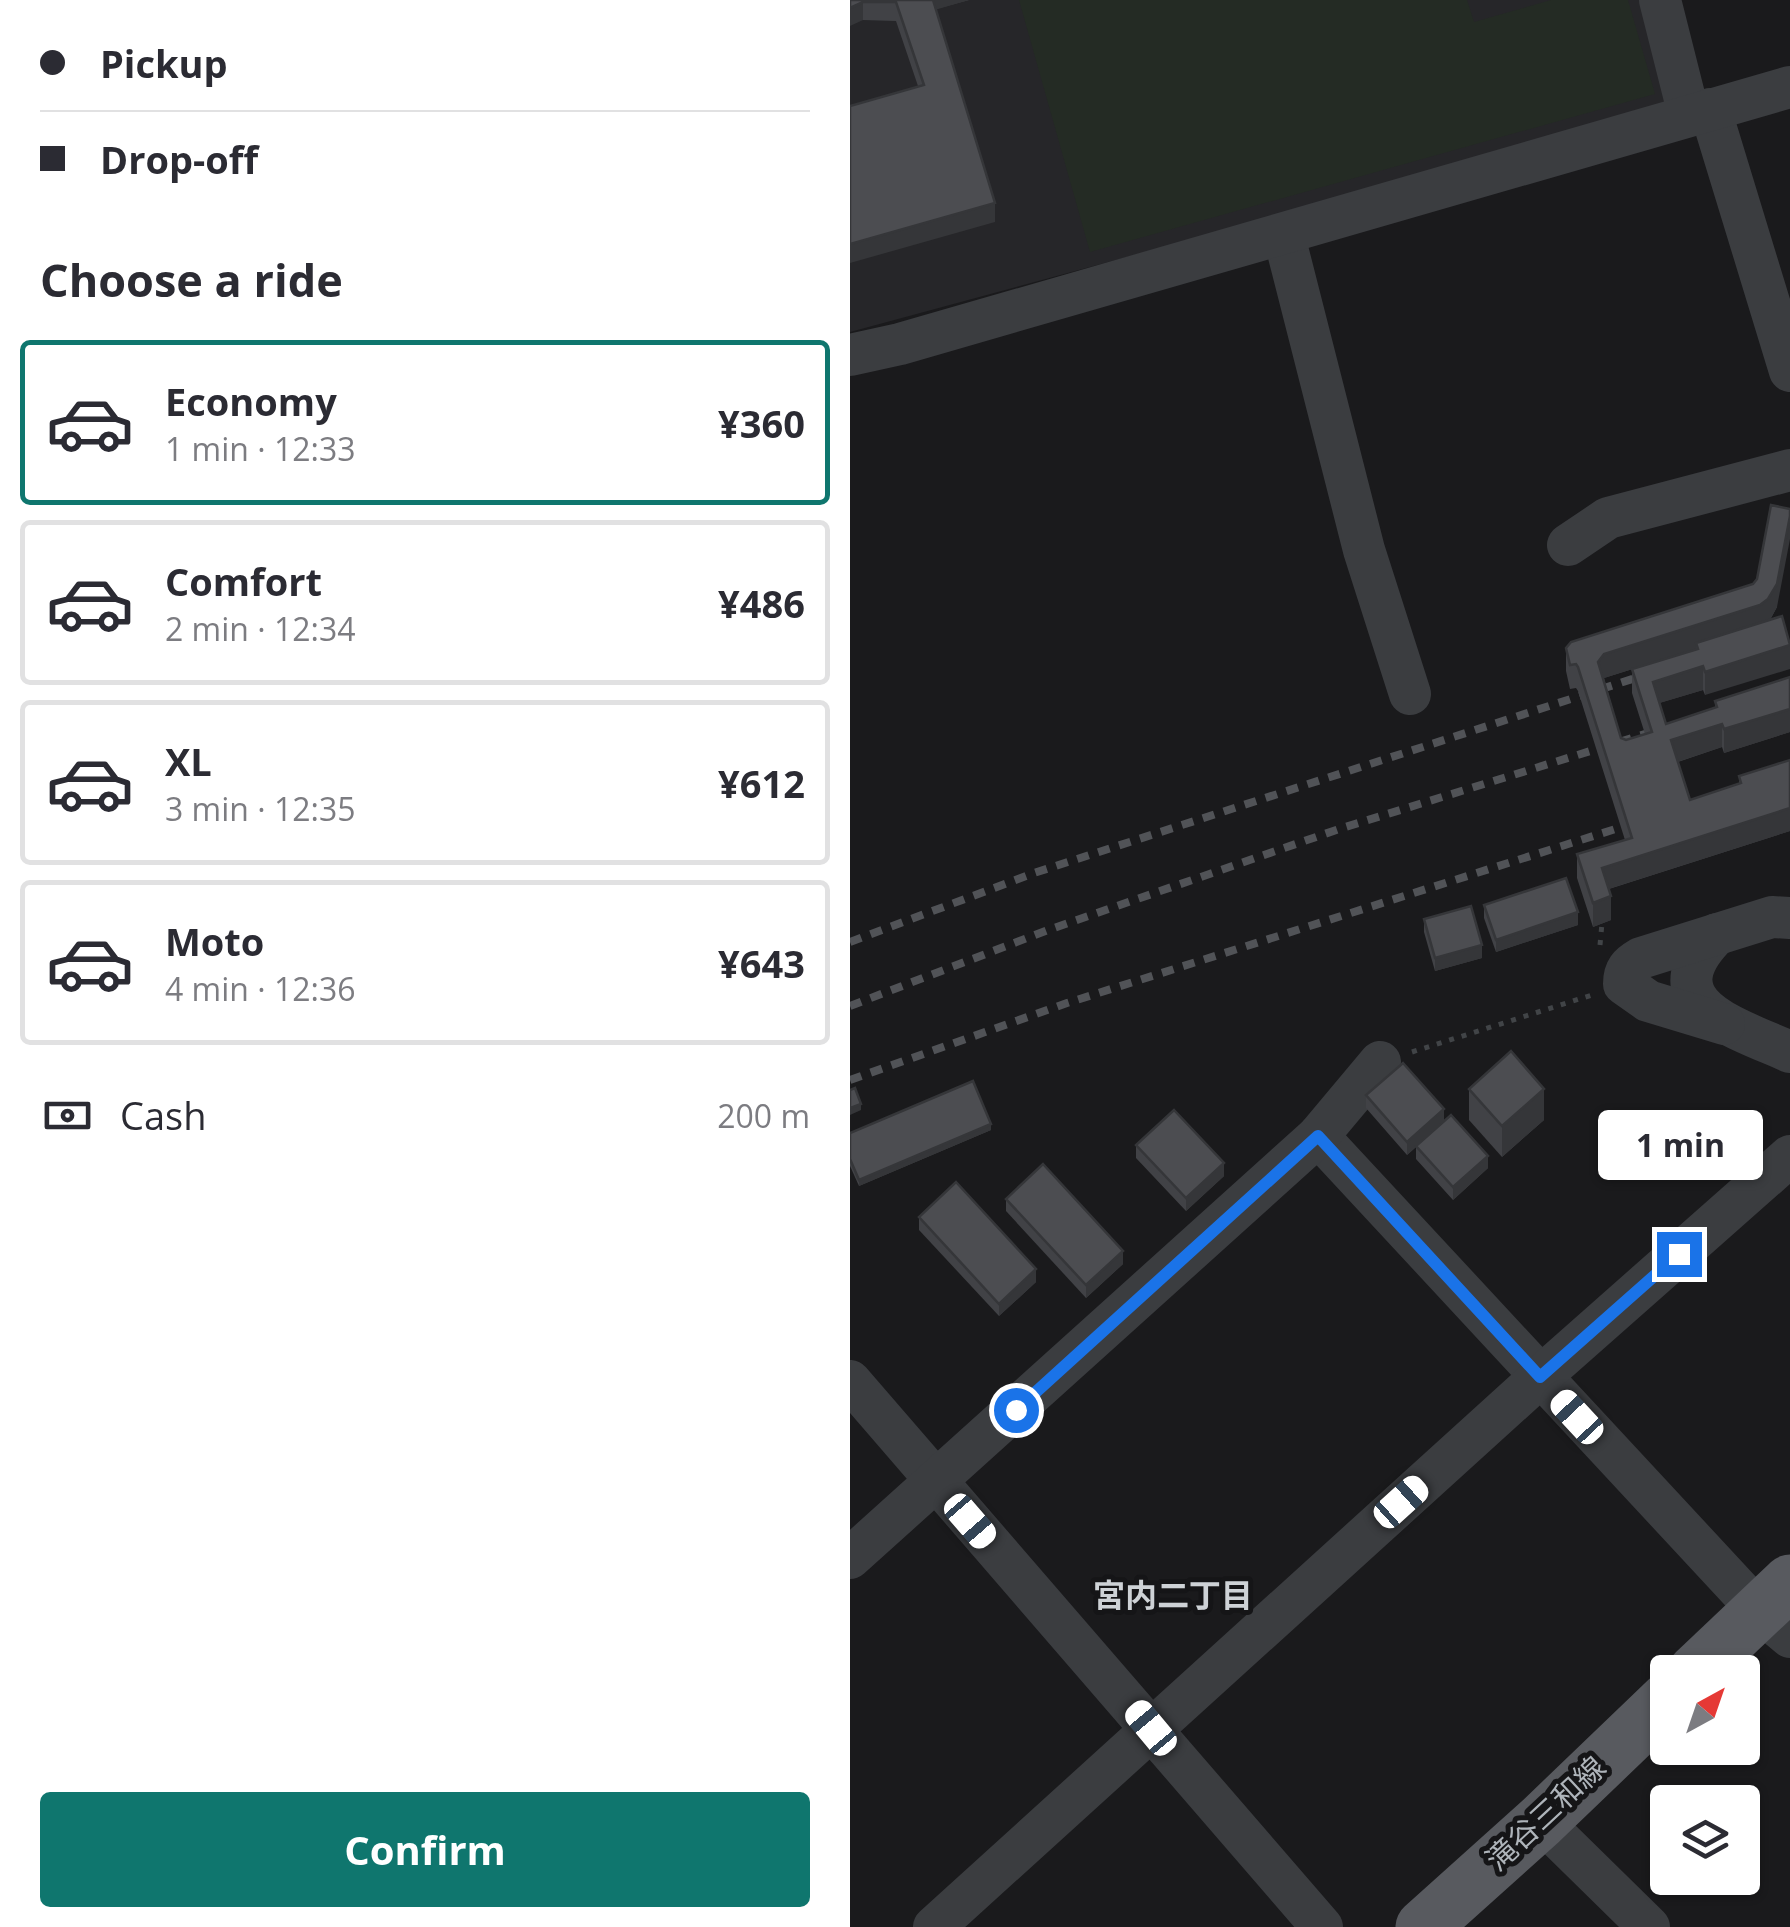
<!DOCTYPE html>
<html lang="en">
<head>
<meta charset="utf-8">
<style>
	body { margin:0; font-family:"Open Sans","Noto Sans JP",sans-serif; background:#f2f2f3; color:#2b2b33; height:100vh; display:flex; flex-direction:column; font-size:38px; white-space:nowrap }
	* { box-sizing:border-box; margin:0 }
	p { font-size:32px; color:#7c7c81 }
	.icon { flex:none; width:55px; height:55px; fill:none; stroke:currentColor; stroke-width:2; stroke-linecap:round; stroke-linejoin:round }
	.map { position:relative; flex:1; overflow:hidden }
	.side { display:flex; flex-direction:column; background:#fff; width:850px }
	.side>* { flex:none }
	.guide { display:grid; align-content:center; height:220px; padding:0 40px; background:#fff }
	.needle { width:65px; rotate:40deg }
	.buttons { position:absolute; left:800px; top:1655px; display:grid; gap:20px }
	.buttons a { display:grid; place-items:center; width:110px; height:110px; border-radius:10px; background:#fff; box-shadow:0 2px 8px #0004; font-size:50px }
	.end { position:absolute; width:45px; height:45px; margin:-22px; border:12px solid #1a73e8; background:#fff; box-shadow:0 0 0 5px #fff }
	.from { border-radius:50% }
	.bubble { position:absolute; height:70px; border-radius:10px; background:#fff; box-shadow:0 2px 8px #0004; font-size:32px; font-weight:700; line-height:70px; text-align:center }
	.car { position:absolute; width:30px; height:60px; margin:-30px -15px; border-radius:12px; box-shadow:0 0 8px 2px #0007; background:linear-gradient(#fff 24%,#345 0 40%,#fff 0 76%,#345 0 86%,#fff 0) }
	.guide b { display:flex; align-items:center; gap:35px; height:95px; font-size:38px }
	.guide b+b { border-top:2px solid #e1e1e2 }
	.guide i { width:25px; height:25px; background:#2b2b33 }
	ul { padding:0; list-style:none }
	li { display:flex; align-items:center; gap:30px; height:165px; margin:0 20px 15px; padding:0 20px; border:5px solid #e1e1e2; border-radius:10px }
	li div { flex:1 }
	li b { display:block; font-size:38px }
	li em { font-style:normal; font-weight:700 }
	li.selected { border-color:#0f766e }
	li>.icon { width:90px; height:90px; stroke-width:1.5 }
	h2 { padding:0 40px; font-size:45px; line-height:120px }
	.pay { display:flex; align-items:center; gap:25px; height:110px; padding:0 40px; font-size:38px }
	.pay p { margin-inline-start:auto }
	.action { display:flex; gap:20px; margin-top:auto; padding:20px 40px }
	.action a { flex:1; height:115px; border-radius:10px; background:#0f766e; color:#fff; font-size:40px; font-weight:700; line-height:115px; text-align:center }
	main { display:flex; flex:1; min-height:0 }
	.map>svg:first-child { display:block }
	.built { fill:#262629 }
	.green { fill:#242b24 }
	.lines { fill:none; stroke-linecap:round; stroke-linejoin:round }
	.path { stroke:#414447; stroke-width:5; stroke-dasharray:5 8; stroke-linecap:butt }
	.minor { stroke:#3b3d40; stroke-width:42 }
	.major { stroke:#585a5f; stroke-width:55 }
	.rail { stroke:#515357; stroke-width:8; stroke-dasharray:12 10; stroke-linecap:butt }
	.wall { fill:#414246; fill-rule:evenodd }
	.shaded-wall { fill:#353639 }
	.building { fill:#4c4d51; stroke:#353639; stroke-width:2.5 }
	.route { stroke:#1a73e8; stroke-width:12 }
	.labels { text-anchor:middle; stroke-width:10; stroke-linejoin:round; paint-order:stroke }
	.street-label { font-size:30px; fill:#aeb4ba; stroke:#151517 }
	.neighbourhood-label { font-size:32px; font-weight:bold; fill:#ced2d6; stroke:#151517 }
</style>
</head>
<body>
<main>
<section class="side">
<div class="guide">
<b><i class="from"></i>Pickup</b>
<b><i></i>Drop-off</b>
</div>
<h2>Choose a ride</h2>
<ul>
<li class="selected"><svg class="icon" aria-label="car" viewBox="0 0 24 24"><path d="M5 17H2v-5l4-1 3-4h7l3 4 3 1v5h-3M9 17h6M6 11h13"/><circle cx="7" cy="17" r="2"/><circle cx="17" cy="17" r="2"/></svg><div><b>Economy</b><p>1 min · 12:33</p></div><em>¥360</em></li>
<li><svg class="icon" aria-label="car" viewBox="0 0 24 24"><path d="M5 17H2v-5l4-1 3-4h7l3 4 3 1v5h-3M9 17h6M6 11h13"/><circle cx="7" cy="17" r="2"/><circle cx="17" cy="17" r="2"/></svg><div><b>Comfort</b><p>2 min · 12:34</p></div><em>¥486</em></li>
<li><svg class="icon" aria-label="car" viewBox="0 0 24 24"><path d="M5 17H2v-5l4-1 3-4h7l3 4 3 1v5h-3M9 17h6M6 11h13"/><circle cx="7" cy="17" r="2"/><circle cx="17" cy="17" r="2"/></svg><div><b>XL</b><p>3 min · 12:35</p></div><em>¥612</em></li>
<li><svg class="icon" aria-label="car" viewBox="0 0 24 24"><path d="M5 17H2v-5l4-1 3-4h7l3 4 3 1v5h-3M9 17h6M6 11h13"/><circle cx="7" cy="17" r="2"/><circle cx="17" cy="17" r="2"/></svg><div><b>Moto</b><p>4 min · 12:36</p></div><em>¥643</em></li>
</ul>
<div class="pay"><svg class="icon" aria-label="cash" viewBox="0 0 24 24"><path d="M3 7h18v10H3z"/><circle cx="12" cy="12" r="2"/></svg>Cash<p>200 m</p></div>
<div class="action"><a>Confirm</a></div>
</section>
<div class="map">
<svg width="940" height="1927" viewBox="0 0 940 1927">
	<rect width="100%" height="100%" fill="#1a1a1c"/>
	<!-- built -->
	<path class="built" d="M0 0H799L831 107 0 332Z"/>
	<!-- green -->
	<path class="green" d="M169 0H617L624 22 701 0H778L805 94 240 252Z"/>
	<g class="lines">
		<!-- path -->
		<g class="path">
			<path d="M750 945 752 923"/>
			<path d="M562 1052 742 995"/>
		</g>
		<!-- minor -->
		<g class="minor">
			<path d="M810 0 839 115"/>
			<path d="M860 109 940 371"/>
			<path d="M434 236 514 550 560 694"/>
			<path d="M0 355 50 344 940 87"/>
			<path d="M718 545 758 518 940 470"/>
			<path d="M867 934C797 1004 887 1028 940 1052"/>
			<path d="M874 1024 798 1001 774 984C774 970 779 965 791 958L922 917 940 918"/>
			<path d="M468 1136 909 1611 940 1637"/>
			<path d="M0 1381 472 1927"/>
			<path d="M0 1558 468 1136 530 1062"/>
			<path d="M691 1821 799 1927"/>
			<path d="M84 1927 690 1377 940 1156"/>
		</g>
		<!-- major -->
		<g class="major">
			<path d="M845 1672 940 1582"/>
			<path d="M573 1927 691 1821 818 1699"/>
		</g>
		<!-- rail -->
		<g class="rail">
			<path d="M0 942 184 873 810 670"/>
			<path d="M0 1006 198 930 489 829 821 726"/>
			<path d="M0 1080 217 1003 797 819"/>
		</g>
	</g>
	<!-- wall -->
	<g class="wall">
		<path d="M0 0H119L86 9 145 222 68 86 46 21 13 20Z"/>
		<path d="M907 579 927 607 920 620 855 695 853 690 809 703 816 724 865 708V701L940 677V732L874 753 872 747 828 762 840 800 889 784V776L940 760V831L759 889 761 920 743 927 727 878V854L775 840 728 691 726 688 720 689 716 671V648L903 584ZM846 649 782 669V693L795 734 776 740 771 738 754 678Z"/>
		<path d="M634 905 728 925 646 952 634 918Z"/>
		<path d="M574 919 632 958 585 971 574 932Z"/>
		<path d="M619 1089 694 1120 652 1157 619 1120Z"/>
		<path d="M516 1095 594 1121 638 1168 603 1200 566 1159V1147L557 1155 516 1108Z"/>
		<path d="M141 1130 9 1186 0 1166V1133Z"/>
		<path d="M286 1145 374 1176 336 1211 286 1158Z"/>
		<path d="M156 1199 273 1264 236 1298 156 1211Z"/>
		<path d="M69 1217 186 1282 149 1316 69 1230Z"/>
	</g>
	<!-- shaded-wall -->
	<g class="shaded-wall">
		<path d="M81 0H119L81 11Z"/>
		<path d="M13 2V20L0 26V8Z"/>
		<path d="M145 203V222L0 263V244Z"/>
		<path d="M940 516V539L927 607 918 623 846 643V649L754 678 748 662 754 654 910 605Z"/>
		<path d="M940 645V669L855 695V672Z"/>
		<path d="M853 666V690L803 705V682Z"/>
		<path d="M940 709V732L874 753V729Z"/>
		<path d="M872 724V747L821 764V740Z"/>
		<path d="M940 808V831L752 891V868Z"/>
		<path d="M761 896V920L743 927V903Z"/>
		<path d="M728 912V925L646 952V940Z"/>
		<path d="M632 945V958L585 971V958Z"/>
		<path d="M694 1089V1120L652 1157V1126Z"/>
		<path d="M11 1104V1110L0 1115V1108Z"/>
		<path d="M594 1109V1122L557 1155V1142Z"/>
		<path d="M141 1124V1130L9 1186V1180Z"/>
		<path d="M638 1156V1168L603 1200V1187Z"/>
		<path d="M374 1163V1176L336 1211V1198Z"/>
		<path d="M273 1251V1264L236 1298V1285Z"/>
		<path d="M186 1269V1282L149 1316V1304Z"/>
	</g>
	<!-- building -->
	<g class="building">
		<path d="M0 0H83L145 203 0 244V106L74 85 46 2H13L0 8Z"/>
		<path d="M921 505 940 509V516L927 584 918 599 910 605 754 654 748 662 771 738 776 740 802 732 782 669 848 649 846 643 932 616 940 645 855 672 853 666 803 682 816 724 867 707 865 701 940 677V709L874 729 872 724 821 740 840 800 891 783 889 776 940 760V808L752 868 761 896 743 903 727 854 782 838 728 667 726 664 720 665 716 648 721 642 903 584 907 579Z"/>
		<path d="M716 878 728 912 646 940 634 905Z"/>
		<path d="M621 906 632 945 585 958 574 919Z"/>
		<path d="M661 1051 694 1089 652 1126 619 1089Z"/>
		<path d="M553 1063 594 1109 557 1142 516 1095Z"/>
		<path d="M123 1081 141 1124 9 1180 0 1159V1133Z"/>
		<path d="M5 1088 11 1104 0 1108V1090Z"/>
		<path d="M324 1110 374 1163 336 1198 286 1145Z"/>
		<path d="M601 1115 638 1156 603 1187 566 1146Z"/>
		<path d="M193 1164 273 1251 236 1285 156 1199Z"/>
		<path d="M106 1182 186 1269 149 1304 69 1217Z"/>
	</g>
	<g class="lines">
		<!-- route -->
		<path class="route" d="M166 1410 468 1136 690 1377 829 1254"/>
	</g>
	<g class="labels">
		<!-- street labels -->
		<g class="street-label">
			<text transform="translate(696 1814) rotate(-43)" y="10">滝谷三和線</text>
		</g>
		<!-- neighbourhood labels -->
		<g class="neighbourhood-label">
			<text x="323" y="1607">宮内二丁目</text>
		</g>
	</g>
</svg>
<div class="buttons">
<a><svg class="needle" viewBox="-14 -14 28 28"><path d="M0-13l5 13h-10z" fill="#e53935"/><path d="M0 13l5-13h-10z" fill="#7c7c81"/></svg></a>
<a><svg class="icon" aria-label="layers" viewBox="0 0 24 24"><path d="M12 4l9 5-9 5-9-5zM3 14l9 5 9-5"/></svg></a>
</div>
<i class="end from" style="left:166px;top:1410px"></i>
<i class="end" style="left:829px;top:1254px"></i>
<div class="bubble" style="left:748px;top:1110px;width:165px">1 min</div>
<i class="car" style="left:727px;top:1417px;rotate:317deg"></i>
<i class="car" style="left:551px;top:1502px;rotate:48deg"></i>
<i class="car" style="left:120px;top:1521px;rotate:139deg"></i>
<i class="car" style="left:301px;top:1728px;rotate:320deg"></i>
</div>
</main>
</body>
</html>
